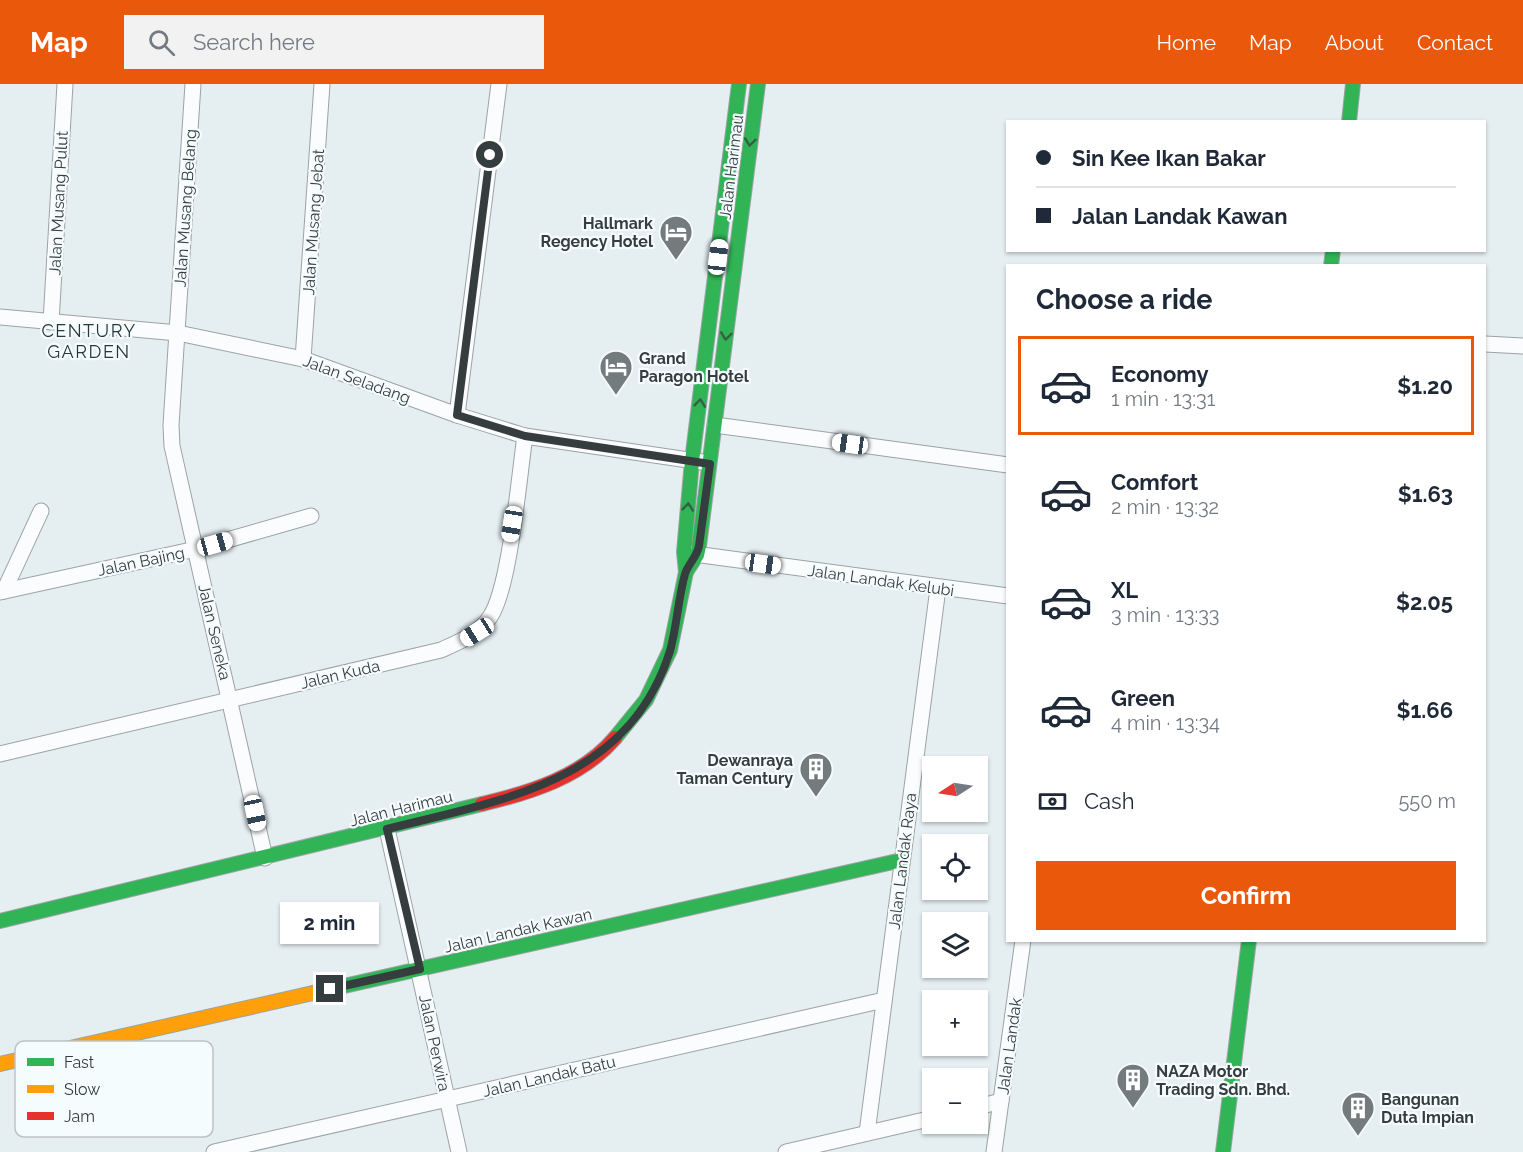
<!DOCTYPE html>
<html lang="en">
<head>
<meta charset="utf-8">
<style>
	body { margin:0; font-family:Raleway,sans-serif; background:#f2f2f3; color:#1f2937; height:100vh; display:flex; flex-direction:column; font-size:22px; white-space:nowrap }
	* { box-sizing:border-box; margin:0 }
	p { font-size:20px; color:#747a83 }
	.icon { flex:none; width:33px; height:33px; fill:none; stroke:currentColor; stroke-width:2; stroke-linecap:round; stroke-linejoin:round }
	.map { position:relative; flex:1; overflow:hidden }
	.details { position:absolute; left:1006px; top:180px; width:480px; height:678px; display:flex; flex-direction:column; background:#fff; border-radius:0px; box-shadow:0 2px 4px #0004 }
	.details>* { flex:none }
	.top-card { position:absolute; left:1006px; top:36px; width:480px; height:132px; border-radius:0px; box-shadow:0 2px 4px #0004; display:grid; align-content:center; height:132px; padding:0 30px; background:#fff }
	.needle { width:39px; rotate:258deg }
	.tools { position:absolute; left:922px; top:672px; display:grid; gap:12px }
	.tools a { display:grid; place-items:center; width:66px; height:66px; border-radius:0px; background:#fff; box-shadow:0 2px 4px #0004; font-size:30px }
	.end { position:absolute; width:27px; height:27px; margin:-14px; border:8px solid #363d3f; background:#fff; box-shadow:0 0 0 3px #fff }
	.from { border-radius:50% }
	.bubble { position:absolute; height:42px; border-radius:0px; background:#fff; box-shadow:0 2px 4px #0004; font-size:20px; font-weight:700; line-height:42px; text-align:center }
	.car { position:absolute; width:18px; height:36px; margin:-18px -9px; border-radius:8px; box-shadow:0 0 4px 2px #0007; background:linear-gradient(#fff 24%,#345 0 40%,#fff 0 76%,#345 0 86%,#fff 0) }
	.top-card b { display:flex; align-items:center; gap:21px; height:57px; font-size:22px }
	.top-card b+b { border-top:2px solid #e0e1e3 }
	.top-card i { width:15px; height:15px; background:#1f2937 }
	ul { padding:0; list-style:none }
	li { display:flex; align-items:center; gap:18px; height:99px; margin:0 12px 9px; padding:0 18px; border:3px solid transparent; border-radius:0px }
	li div { flex:1 }
	li b { display:block; font-size:22px }
	li em { font-style:normal; font-weight:700 }
	li.current { border-color:#ea580c }
	li>.icon { width:54px; height:54px; stroke-width:1.5 }
	h2 { padding:0 30px; font-size:27px; line-height:72px }
	.pay { display:flex; align-items:center; gap:15px; height:66px; padding:0 30px; font-size:22px }
	.pay p { margin-inline-start:auto }
	.primary-button { display:flex; gap:12px; margin-top:auto; padding:12px 30px }
	.primary-button a { flex:1; height:69px; border-radius:0px; background:#ea580c; color:#fff; font-size:24px; font-weight:700; line-height:69px; text-align:center }
	header { display:flex; align-items:center; gap:36px; box-sizing:border-box; height:84px; padding:0 30px; background:#ea580c; color:#fff }
	header strong { font-size:28px }
	nav { display:flex; gap:33px; margin-inline-start:auto; font-size:21px }
	.search { width:420px; height:54px; background:#f2f2f3; display:flex; align-items:center; gap:15px; box-sizing:border-box; padding:0 21px; border-radius:0px; color:#747a83; font-size:22px }
	.map>svg:first-child { display:block }
	.lines { fill:none; stroke-linecap:round; stroke-linejoin:round }
	.street-casing { stroke:#9ca3a5; stroke-width:17 }
	.fast-casing { stroke:#9ca3a5; stroke-width:16 }
	.slow-casing { stroke:#9ca3a5; stroke-width:16 }
	.jam-casing { stroke:#9ca3a5; stroke-width:16 }
	.street { stroke:#fbfcfd; stroke-width:15 }
	.fast { stroke:#30b455; stroke-width:14 }
	.slow { stroke:#ff9f0a; stroke-width:14 }
	.jam { stroke:#e5322d; stroke-width:14 }
	.oneway { stroke:#346146 }
	.route { stroke:#363d3f; stroke-width:8 }
	.labels { text-anchor:middle; stroke-width:4.5; stroke-linejoin:round; paint-order:stroke }
	.street-label { font-size:16px; fill:#363d3f; stroke:#f5fcfe }
	.poi-label { font-size:16px; font-weight:bold; fill:#363d3f; stroke:#f5fcfe; text-anchor:start }
	.neighbourhood-label { font-size:18px; letter-spacing:1.5px; fill:#28373b; stroke:#f5fcfe }
	.key { fill:#f5fcfe; stroke:#bcc3c5; stroke-width:1.5 }
	.key-label { font-size:16px; fill:#363d3f }
</style>
</head>
<body>
<header>
<strong>Map</strong>
<div class="search"><svg class="icon" aria-label="search" viewBox="0 0 24 24"><circle cx="10" cy="10" r="6"/><path d="M15 15l6 6"/></svg>Search here</div>
<nav><a>Home</a><a>Map</a><a>About</a><a>Contact</a></nav>
</header>
<div class="map">
<svg width="1523" height="1068" viewBox="0 0 1523 1068">
	<rect width="100%" height="100%" fill="#e5eef1"/>
	<g class="lines">
		<!-- street casing -->
		<g class="street-casing">
			<g id="street">
				<path d="M193 0 171 341 172 362 265 774"/>
				<path d="M0 233 178 249 303 275 457 331 525 352 702 378"/>
				<path d="M51 238 65 0"/>
				<path d="M1485 260 1523 262"/>
				<path d="M303 275 322 0"/>
				<path d="M457 331 499 0"/>
				<path d="M715 341 1008 381"/>
				<path d="M687 469 1008 512"/>
				<path d="M4 507 41 427"/>
				<path d="M0 508 196 465 311 432"/>
				<path d="M0 670 441 566C459 558 479 550 490 533 510 504 519 392 525 352"/>
				<path d="M387 745 459 1068"/>
				<path d="M978 1023 1001 1017"/>
				<path d="M867 1049 938 504"/>
				<path d="M214 1068 884 916"/>
				<path d="M786 1068 933 1034"/>
				<path d="M994 1068 1023 856"/>
			</g>
		</g>
		<!-- fast casing -->
		<g class="fast-casing">
			<g id="fast">
				<path d="M1349 38 1353 0"/>
				<path d="M1331 182 1333 166"/>
				<path d="M686 488 697 471 699 462 758 0"/>
				<path d="M615 654 646 616 670 566 686 488 684 468 692 377 739 0"/>
				<path d="M0 837 482 720"/>
				<path d="M313 909 902 776"/>
				<path d="M1223 1068 1249 856"/>
			</g>
		</g>
		<!-- slow casing -->
		<g class="slow-casing">
			<path id="slow" d="M0 980 313 909"/>
		</g>
		<!-- jam casing -->
		<g class="jam-casing">
			<path id="jam" d="M482 720C529 709 582 693 615 654"/>
		</g>
		<!-- street -->
		<use href="#street" class="street"/>
		<!-- fast -->
		<use href="#fast" class="fast"/>
		<!-- slow -->
		<use href="#slow" class="slow"/>
		<!-- jam -->
		<use href="#jam" class="jam"/>
	</g>
	<!-- one-way arrows -->
	<defs><path id="oneway-chevron" d="M-2-3.5L2.5 0L-2 3.5" fill="none" stroke-width="1.6" stroke-linecap="round" stroke-linejoin="round" transform="scale(1.5)"/></defs>
	<g class="oneway">
		<use href="#oneway-chevron" transform="translate(750 58) rotate(97)"/>
		<use href="#oneway-chevron" transform="translate(726 252) rotate(97)"/>
		<use href="#oneway-chevron" transform="translate(700 319) rotate(-83)"/>
		<use href="#oneway-chevron" transform="translate(688 423) rotate(-84)"/>
	</g>
	<g class="lines">
		<!-- route -->
		<path class="route" d="M330 905 420 885 387 745C502 716 629 698 670 567 677 542 678 515 685 490 688 480 697 473 699 462L710 380 525 352 457 331 490 71"/>
	</g>
	<!-- icons -->
	<defs>
		<g id="hotel-pin" transform="scale(1.725)"><path d="M0 17L-7.5 6A9.5 9.5 0 1 1 7.5 6Z" fill="#737b7d" stroke="#f5fcfe"/><path d="M-6-4.5h1.5V1H6V5H4.5V3h-9V5H-6ZM-4 0a1.8 1.8 0 1 1 3.6 0ZM.5 0V-2.5h3Q6-2.5 6 0Z" fill="#fff"/></g>
		<g id="building-pin" transform="scale(1.725)"><path d="M0 17L-7.5 6A9.5 9.5 0 1 1 7.5 6Z" fill="#737b7d" stroke="#f5fcfe"/><path d="M-4-6H4V6H1V3H-1V6H-4ZM-2.5-4.3h1.7v1.8h-1.7ZM.8-4.3h1.7v1.8H.8ZM-2.5-1h1.7V.8h-1.7ZM.8-1h1.7V.8H.8Z" fill="#fff"/></g>
	</defs>
	<g fill-rule="evenodd">
		<use href="#hotel-pin" x="676" y="148"/>
		<use href="#hotel-pin" x="616" y="283"/>
		<use href="#building-pin" x="816" y="685"/>
		<use href="#building-pin" x="1133" y="996"/>
		<use href="#building-pin" x="1358" y="1024"/>
	</g>
	<g class="labels">
		<!-- street labels -->
		<g class="street-label">
			<text transform="translate(731 83) rotate(-83)" y="6">Jalan Harimau</text>
			<text transform="translate(58 119) rotate(-87)" y="6">Jalan Musang Pulut</text>
			<text transform="translate(185 124) rotate(-86)" y="6">Jalan Musang Belang</text>
			<text transform="translate(313 138) rotate(-86)" y="6">Jalan Musang Jebat</text>
			<text transform="translate(357 295) rotate(20)" y="6">Jalan Seladang</text>
			<text transform="translate(141 477) rotate(-12)" y="6">Jalan Bajing</text>
			<text transform="translate(881 496) rotate(8)" y="6">Jalan Landak Kelubi</text>
			<text transform="translate(215 548) rotate(77)" y="6">Jalan Seneka</text>
			<text transform="translate(340 590) rotate(-13)" y="6">Jalan Kuda</text>
			<text transform="translate(401 724) rotate(-14)" y="6">Jalan Harimau</text>
			<text transform="translate(902 777) rotate(-83)" y="6">Jalan Landak Raya</text>
			<text transform="translate(518 846) rotate(-13)" y="6">Jalan Landak Kawan</text>
			<text transform="translate(435 959) rotate(78)" y="6">Jalan Perwira</text>
			<text transform="translate(1009 962) rotate(-82)" y="6">Jalan Landak</text>
			<text transform="translate(549 992) rotate(-13)" y="6">Jalan Landak Batu</text>
		</g>
		<!-- poi labels -->
		<g class="poi-label">
			<text x="653" y="145" text-anchor="end">Hallmark<tspan x="653" dy="18">Regency Hotel</tspan></text>
			<text x="639" y="280">Grand<tspan x="639" dy="18">Paragon Hotel</tspan></text>
			<text x="793" y="682" text-anchor="end">Dewanraya<tspan x="793" dy="18">Taman Century</tspan></text>
			<text x="1156" y="993">NAZA Motor<tspan x="1156" dy="18">Trading Sdn. Bhd.</tspan></text>
			<text x="1381" y="1021">Bangunan<tspan x="1381" dy="18">Duta Impian</tspan></text>
		</g>
		<!-- neighbourhood labels -->
		<g class="neighbourhood-label">
			<text x="89" y="253">CENTURY<tspan x="89" dy="21">GARDEN</tspan></text>
		</g>
	</g>
	<!-- legend -->
	<rect x="15" y="957" width="198" height="96" rx="9" class="key"/>
	<rect x="27" y="974" width="27" height="8" fill="#30b455"/>
	<rect x="27" y="1001" width="27" height="8" fill="#ff9f0a"/>
	<rect x="27" y="1028" width="27" height="8" fill="#e5322d"/>
	<g class="key-label">
		<text x="64" y="984">Fast</text>
		<text x="64" y="1011">Slow</text>
		<text x="64" y="1038">Jam</text>
	</g>
</svg>
<div class="tools">
<a><svg class="needle" viewBox="-14 -14 28 28"><path d="M0-13l5 13h-10z" fill="#e53935"/><path d="M0 13l5-13h-10z" fill="#747a83"/></svg></a>
<a><svg class="icon" aria-label="locate" viewBox="0 0 24 24"><circle cx="12" cy="12" r="6"/><path d="M12 2v4M12 18v4M2 12h4M18 12h4"/></svg></a>
<a><svg class="icon" aria-label="layers" viewBox="0 0 24 24"><path d="M12 4l9 5-9 5-9-5zM3 14l9 5 9-5"/></svg></a>
<a>+</a>
<a>−</a>
</div>
<i class="end from" style="left:490px;top:71px"></i>
<i class="end" style="left:330px;top:905px"></i>
<div class="bubble" style="left:280px;top:818px;width:99px">2 min</div>
<i class="car" style="left:718px;top:173px;rotate:7deg"></i>
<i class="car" style="left:850px;top:360px;rotate:278deg"></i>
<i class="car" style="left:512px;top:440px;rotate:189deg"></i>
<i class="car" style="left:215px;top:460px;rotate:74deg"></i>
<i class="car" style="left:763px;top:480px;rotate:98deg"></i>
<i class="car" style="left:477px;top:548px;rotate:238deg"></i>
<i class="car" style="left:255px;top:729px;rotate:168deg"></i>
<div class="top-card">
<b><i class="from"></i>Sin Kee Ikan Bakar</b>
<b><i></i>Jalan Landak Kawan</b>
</div>
<section class="details">
<h2>Choose a ride</h2>
<ul>
<li class="current"><svg class="icon" aria-label="car" viewBox="0 0 24 24"><path d="M5 17H2v-5l4-1 3-4h7l3 4 3 1v5h-3M9 17h6M6 11h13"/><circle cx="7" cy="17" r="2"/><circle cx="17" cy="17" r="2"/></svg><div><b>Economy</b><p>1 min · 13:31</p></div><em>$1.20</em></li>
<li><svg class="icon" aria-label="car" viewBox="0 0 24 24"><path d="M5 17H2v-5l4-1 3-4h7l3 4 3 1v5h-3M9 17h6M6 11h13"/><circle cx="7" cy="17" r="2"/><circle cx="17" cy="17" r="2"/></svg><div><b>Comfort</b><p>2 min · 13:32</p></div><em>$1.63</em></li>
<li><svg class="icon" aria-label="car" viewBox="0 0 24 24"><path d="M5 17H2v-5l4-1 3-4h7l3 4 3 1v5h-3M9 17h6M6 11h13"/><circle cx="7" cy="17" r="2"/><circle cx="17" cy="17" r="2"/></svg><div><b>XL</b><p>3 min · 13:33</p></div><em>$2.05</em></li>
<li><svg class="icon" aria-label="car" viewBox="0 0 24 24"><path d="M5 17H2v-5l4-1 3-4h7l3 4 3 1v5h-3M9 17h6M6 11h13"/><circle cx="7" cy="17" r="2"/><circle cx="17" cy="17" r="2"/></svg><div><b>Green</b><p>4 min · 13:34</p></div><em>$1.66</em></li>
</ul>
<div class="pay"><svg class="icon" aria-label="cash" viewBox="0 0 24 24"><path d="M3 7h18v10H3z"/><circle cx="12" cy="12" r="2"/></svg>Cash<p>550 m</p></div>
<div class="primary-button"><a>Confirm</a></div>
</section>
</div>
</body>
</html>
